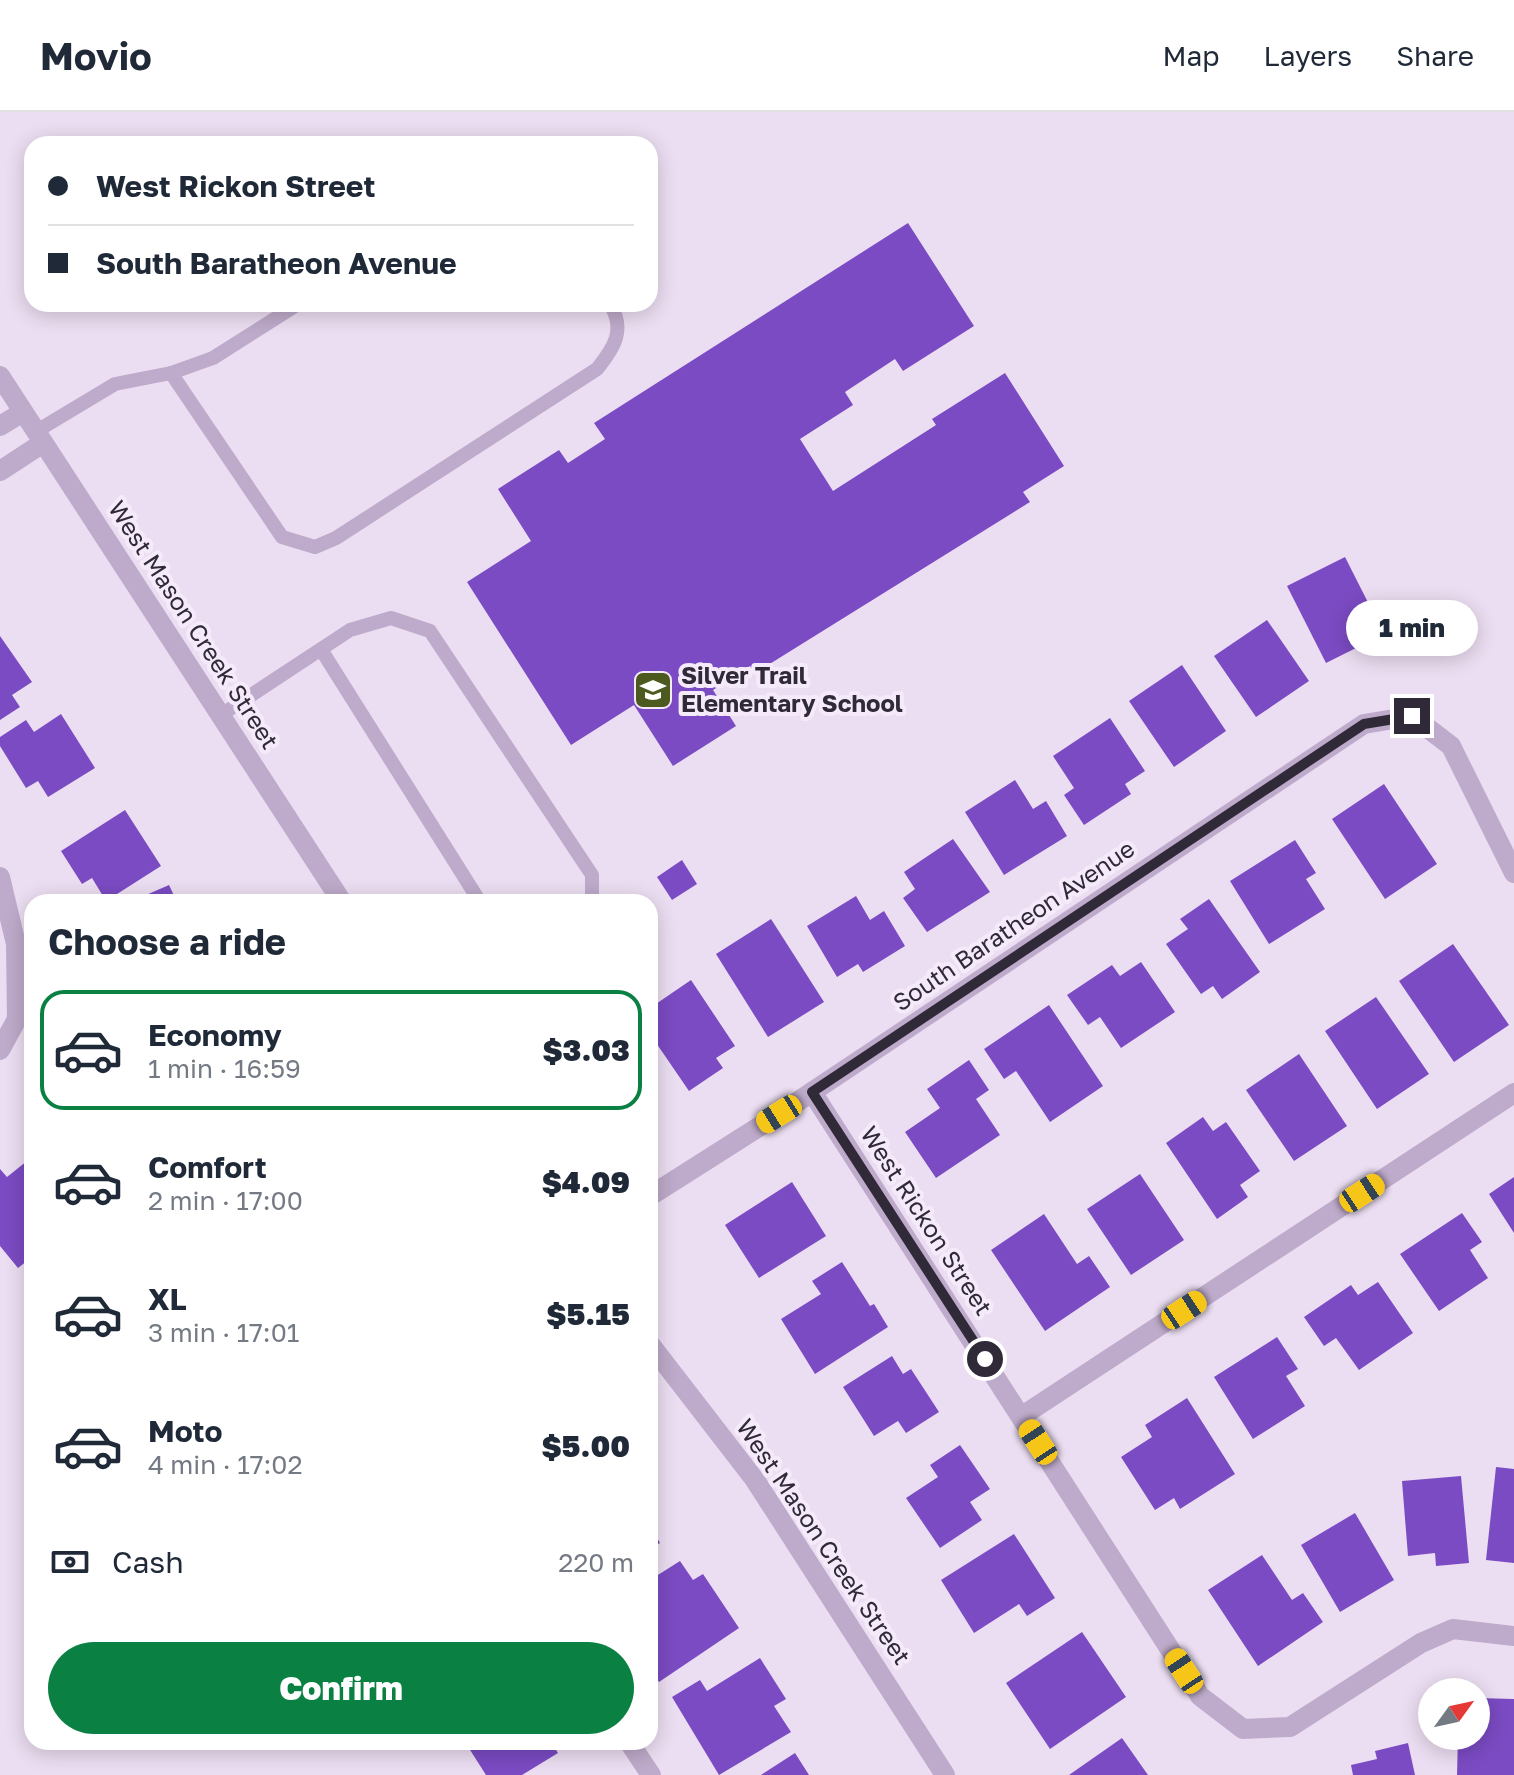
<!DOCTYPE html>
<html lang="en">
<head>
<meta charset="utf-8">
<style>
	body { margin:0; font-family:"Golos Text",sans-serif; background:#f6f6f7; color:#1f2937; height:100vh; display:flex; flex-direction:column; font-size:30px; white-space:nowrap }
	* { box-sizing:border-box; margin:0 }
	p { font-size:26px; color:#747a83 }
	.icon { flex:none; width:44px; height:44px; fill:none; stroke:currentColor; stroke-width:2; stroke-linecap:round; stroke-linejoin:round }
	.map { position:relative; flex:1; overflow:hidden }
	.drawer { position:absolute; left:24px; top:782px; width:634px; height:856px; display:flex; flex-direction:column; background:#fff; border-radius:24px; box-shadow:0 4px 20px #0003 }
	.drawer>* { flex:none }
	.top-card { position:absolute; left:24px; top:24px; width:634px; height:176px; border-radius:24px; box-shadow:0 4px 20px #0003; display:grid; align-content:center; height:176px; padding:0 24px; background:#fff }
	.needle { width:52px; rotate:57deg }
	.buttons { position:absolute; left:1418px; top:1566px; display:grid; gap:16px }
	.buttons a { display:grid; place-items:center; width:72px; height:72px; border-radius:50%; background:#fff; box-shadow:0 4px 20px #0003; font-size:40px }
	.end { position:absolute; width:36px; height:36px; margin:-18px; border:10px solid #302938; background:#fff; box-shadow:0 0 0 4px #fff }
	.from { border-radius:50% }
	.bubble { position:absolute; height:56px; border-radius:28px; background:#fff; box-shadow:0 4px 20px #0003; font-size:26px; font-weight:800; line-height:56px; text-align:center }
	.car { position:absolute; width:24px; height:48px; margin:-24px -12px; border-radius:10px; box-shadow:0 0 6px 2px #0007; background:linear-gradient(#f5c518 24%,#345 0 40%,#f5c518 0 76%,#345 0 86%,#f5c518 0) }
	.top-card b { display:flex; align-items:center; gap:28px; height:76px; font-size:30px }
	.top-card b+b { border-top:2px solid #e0e1e3 }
	.top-card i { width:20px; height:20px; background:#1f2937 }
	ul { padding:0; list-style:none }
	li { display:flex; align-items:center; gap:24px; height:120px; margin:0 16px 12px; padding:0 8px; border:4px solid transparent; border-radius:24px }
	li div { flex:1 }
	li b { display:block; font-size:30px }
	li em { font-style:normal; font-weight:800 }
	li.selected { border-color:#0b8043 }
	li>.icon { width:72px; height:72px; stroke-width:1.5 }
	h2 { padding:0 24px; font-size:36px; line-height:96px }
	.pay { display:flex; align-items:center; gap:20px; height:88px; padding:0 24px; font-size:30px }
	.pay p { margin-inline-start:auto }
	.button { display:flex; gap:16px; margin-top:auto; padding:16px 24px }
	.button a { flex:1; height:92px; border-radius:48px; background:#0b8043; color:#fff; font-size:32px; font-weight:800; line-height:92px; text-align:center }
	header { display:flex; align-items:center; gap:48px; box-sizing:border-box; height:112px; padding:0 40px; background:#fff; border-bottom:2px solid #e0e1e3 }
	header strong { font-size:38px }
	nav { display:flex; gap:44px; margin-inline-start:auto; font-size:28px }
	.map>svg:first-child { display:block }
	.building { fill:#7b4bc3 }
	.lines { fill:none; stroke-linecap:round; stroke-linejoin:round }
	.service { stroke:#beaaca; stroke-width:14 }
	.minor { stroke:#beaaca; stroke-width:20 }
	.tertiary { stroke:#beaaca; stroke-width:20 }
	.route { stroke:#302938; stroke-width:10 }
	.labels { text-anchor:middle; stroke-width:8; stroke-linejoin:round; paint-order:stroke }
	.street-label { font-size:24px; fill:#302938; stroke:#f5eafa }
	.poi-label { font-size:24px; font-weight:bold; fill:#302938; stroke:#f5eafa; text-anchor:start }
</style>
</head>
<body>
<header>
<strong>Movio</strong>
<nav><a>Map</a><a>Layers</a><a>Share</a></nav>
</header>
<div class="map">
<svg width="1514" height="1663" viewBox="0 0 1514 1663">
	<rect width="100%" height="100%" fill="#ecdef2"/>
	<!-- building -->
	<g class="building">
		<path d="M908 111 974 214 903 259 895 247 845 280 853 293 800 327 833 379 936 313 932 307 1005 261 1064 354 1023 380 1030 390 755 561 750 554 713 578 736 614 673 654 634 593 571 633 467 470 531 429 498 377 559 338 568 351 605 327 594 311Z"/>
		<path d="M1345 445 1384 522 1326 551 1287 474Z"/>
		<path d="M1267 508 1309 569 1256 605 1214 544Z"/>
		<path d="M0 524 32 570 12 583 20 595 0 608Z"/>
		<path d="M1182 553 1226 619 1174 655 1129 589Z"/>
		<path d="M61 602 95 656 48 685 38 669 26 676 0 634V625L26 608 34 620Z"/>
		<path d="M1110 606 1145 659 1125 672 1131 682 1084 713 1064 683 1074 676 1053 644Z"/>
		<path d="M1015 668 1033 697 1046 689 1067 724 1004 763 965 700Z"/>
		<path d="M1384 672 1437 752 1385 787 1332 707Z"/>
		<path d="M125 698 161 754 106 789 92 766 82 772 61 739Z"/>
		<path d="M953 727 990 780 927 820 903 786 915 777 904 760Z"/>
		<path d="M1295 728 1316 761 1306 767 1325 797 1269 832 1230 769Z"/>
		<path d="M682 748 697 772 672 788 657 765Z"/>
		<path d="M169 773 177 790H130Z"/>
		<path d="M856 784 870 808 884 799 905 834 863 860 858 852 837 865 807 814Z"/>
		<path d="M1209 787 1260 860 1222 887 1213 874 1201 882 1166 832 1188 817 1180 807Z"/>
		<path d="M771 807 824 890 768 925 716 842Z"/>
		<path d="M1453 832 1509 913 1454 950 1399 869Z"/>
		<path d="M1141 850 1175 900 1121 936 1100 905 1088 913 1067 883 1112 853 1120 864Z"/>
		<path d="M691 868 735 934 716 946 723 956 689 979 650 922V896Z"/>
		<path d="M1376 885 1429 962 1377 997 1325 919Z"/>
		<path d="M1049 893 1103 974 1050 1010 1016 959 1004 967 984 937Z"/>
		<path d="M1299 942 1347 1014 1294 1049 1246 978Z"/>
		<path d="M969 948 989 978 976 987 1000 1023 936 1066 905 1020 940 996 927 977Z"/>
		<path d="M1203 1005 1213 1019 1226 1010 1260 1059 1240 1073 1248 1085 1217 1107 1166 1031Z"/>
		<path d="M32 1045V1145L18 1156 0 1134V1057L7 1065Z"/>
		<path d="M1140 1062 1184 1128 1131 1163 1087 1097Z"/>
		<path d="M1514 1065V1121L1489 1082Z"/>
		<path d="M792 1070 826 1124 759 1166 725 1113Z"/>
		<path d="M1462 1101 1482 1130 1470 1138 1488 1166 1439 1199 1400 1142Z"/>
		<path d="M1044 1102 1077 1152 1089 1144 1110 1175 1045 1219 991 1138Z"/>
		<path d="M842 1150 870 1194 874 1192 888 1215 815 1262 781 1207 821 1182 812 1169Z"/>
		<path d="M1378 1170 1413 1221 1359 1258 1336 1226 1324 1234 1304 1205 1351 1173 1358 1183Z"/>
		<path d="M1277 1225 1298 1257 1286 1264 1305 1294 1253 1327 1214 1265Z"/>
		<path d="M892 1244 903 1262 911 1257 939 1300 906 1321 898 1309 874 1324 843 1275Z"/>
		<path d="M1187 1286 1235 1362 1180 1397 1174 1386 1155 1398 1121 1345 1152 1325 1145 1313Z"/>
		<path d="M960 1333 990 1377 970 1390 982 1408 940 1436 906 1386 938 1365 930 1353Z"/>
		<path d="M1496 1355 1514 1357V1451L1486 1448Z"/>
		<path d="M1461 1364 1469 1451 1436 1454 1435 1441 1408 1444 1402 1369Z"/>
		<path d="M1355 1401 1394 1468 1340 1500 1301 1433Z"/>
		<path d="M650 1413 660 1431 650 1437Z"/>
		<path d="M1014 1422 1055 1486 1027 1504 1019 1492 974 1521 941 1468Z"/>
		<path d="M1262 1443 1292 1488 1303 1481 1323 1510 1258 1554 1208 1478Z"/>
		<path d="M680 1449 693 1468 703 1462 739 1516 659 1570 650 1557V1468Z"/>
		<path d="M1082 1520 1126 1585 1050 1637 1006 1571Z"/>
		<path d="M760 1546 786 1587 774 1594 791 1620 719 1663 672 1585 700 1568 707 1579Z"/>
		<path d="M1476 1586 1514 1587V1663H1457L1458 1624H1476Z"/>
		<path d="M1122 1626 1148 1663H1069Z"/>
		<path d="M465 1630H551L558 1641 522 1663H486Z"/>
		<path d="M1408 1631 1415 1663H1353L1351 1653 1377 1647 1375 1639Z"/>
		<path d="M795 1641 809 1663H761Z"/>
	</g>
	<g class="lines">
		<!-- service -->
		<g class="service">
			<path d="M171 261 282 425 315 435 336 426 597 257C614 236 626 218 610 192"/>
			<path d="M35 320 115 272 171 261 213 246 298 192"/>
			<path d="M322 539 480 790"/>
			<path d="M221 603 350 518 391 506 430 519 592 763V790"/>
		</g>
		<!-- minor -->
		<g class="minor">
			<path d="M0 314 23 300"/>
			<path d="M0 359 43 331"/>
			<path d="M0 765 16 832 17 907 0 938"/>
			<path d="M812 980 1200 1584 1243 1617 1290 1615 1421 1531 1453 1517 1514 1524"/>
			<path d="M650 1084 779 1002 1364 612 1412 604 1451 634 1514 761"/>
			<path d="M1022 1304 1514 981"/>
			<path d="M629 1630 651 1663"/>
		</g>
		<!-- tertiary -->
		<g class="tertiary">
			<path d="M0 264 342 790"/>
			<path d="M650 1232 755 1368 945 1663"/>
		</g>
	</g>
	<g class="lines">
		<!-- route -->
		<path class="route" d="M985 1247 812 980 1364 612 1412 604"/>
	</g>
	<!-- icons -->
	<defs>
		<g id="school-square" transform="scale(2)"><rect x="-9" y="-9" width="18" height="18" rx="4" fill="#4c591f" stroke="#f5eafa"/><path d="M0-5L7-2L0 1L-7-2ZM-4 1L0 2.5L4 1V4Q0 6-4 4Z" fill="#fff"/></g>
	</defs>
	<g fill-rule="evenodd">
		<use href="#school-square" x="653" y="578"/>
	</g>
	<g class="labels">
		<!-- street labels -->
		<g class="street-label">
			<text transform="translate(193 513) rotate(57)" y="8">West Mason Creek Street</text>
			<text transform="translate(1014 814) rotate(-34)" y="8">South Baratheon Avenue</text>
			<text transform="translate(926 1109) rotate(57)" y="8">West Rickon Street</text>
			<text transform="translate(823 1430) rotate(56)" y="8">West Mason Creek Street</text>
		</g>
		<!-- poi labels -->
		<g class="poi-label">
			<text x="681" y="572">Silver Trail<tspan x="681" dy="28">Elementary School</tspan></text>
		</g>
	</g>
</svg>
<div class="buttons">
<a><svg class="needle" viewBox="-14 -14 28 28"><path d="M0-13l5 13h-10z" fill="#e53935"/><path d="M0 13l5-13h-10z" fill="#747a83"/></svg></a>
</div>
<i class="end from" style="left:985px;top:1247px"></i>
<i class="end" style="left:1412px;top:604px"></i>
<div class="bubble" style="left:1346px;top:488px;width:132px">1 min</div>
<i class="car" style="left:779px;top:1002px;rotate:238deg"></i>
<i class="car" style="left:1362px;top:1081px;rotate:57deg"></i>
<i class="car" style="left:1184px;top:1198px;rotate:57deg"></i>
<i class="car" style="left:1038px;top:1330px;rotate:327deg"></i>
<i class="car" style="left:1184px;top:1559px;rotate:327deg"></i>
<div class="top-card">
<b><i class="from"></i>West Rickon Street</b>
<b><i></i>South Baratheon Avenue</b>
</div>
<section class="drawer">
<h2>Choose a ride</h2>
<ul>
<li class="selected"><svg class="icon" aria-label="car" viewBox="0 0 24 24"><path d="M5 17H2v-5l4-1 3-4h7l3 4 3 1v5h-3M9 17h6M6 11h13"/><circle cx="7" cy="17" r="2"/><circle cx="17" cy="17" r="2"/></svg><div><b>Economy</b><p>1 min · 16:59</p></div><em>$3.03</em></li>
<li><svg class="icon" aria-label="car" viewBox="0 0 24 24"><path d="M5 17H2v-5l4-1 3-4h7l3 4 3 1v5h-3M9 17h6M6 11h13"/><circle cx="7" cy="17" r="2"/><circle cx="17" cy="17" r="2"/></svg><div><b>Comfort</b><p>2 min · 17:00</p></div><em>$4.09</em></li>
<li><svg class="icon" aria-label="car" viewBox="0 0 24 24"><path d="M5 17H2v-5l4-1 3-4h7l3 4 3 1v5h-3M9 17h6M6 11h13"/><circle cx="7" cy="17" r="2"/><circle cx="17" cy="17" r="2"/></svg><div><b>XL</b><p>3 min · 17:01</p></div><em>$5.15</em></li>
<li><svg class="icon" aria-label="car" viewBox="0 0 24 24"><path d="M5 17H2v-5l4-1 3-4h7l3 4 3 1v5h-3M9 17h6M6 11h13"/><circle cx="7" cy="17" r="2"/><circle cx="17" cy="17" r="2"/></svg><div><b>Moto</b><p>4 min · 17:02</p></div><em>$5.00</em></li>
</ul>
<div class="pay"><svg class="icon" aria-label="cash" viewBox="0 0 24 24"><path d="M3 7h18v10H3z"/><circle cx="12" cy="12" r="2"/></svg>Cash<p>220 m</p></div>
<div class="button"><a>Confirm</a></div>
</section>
</div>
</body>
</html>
